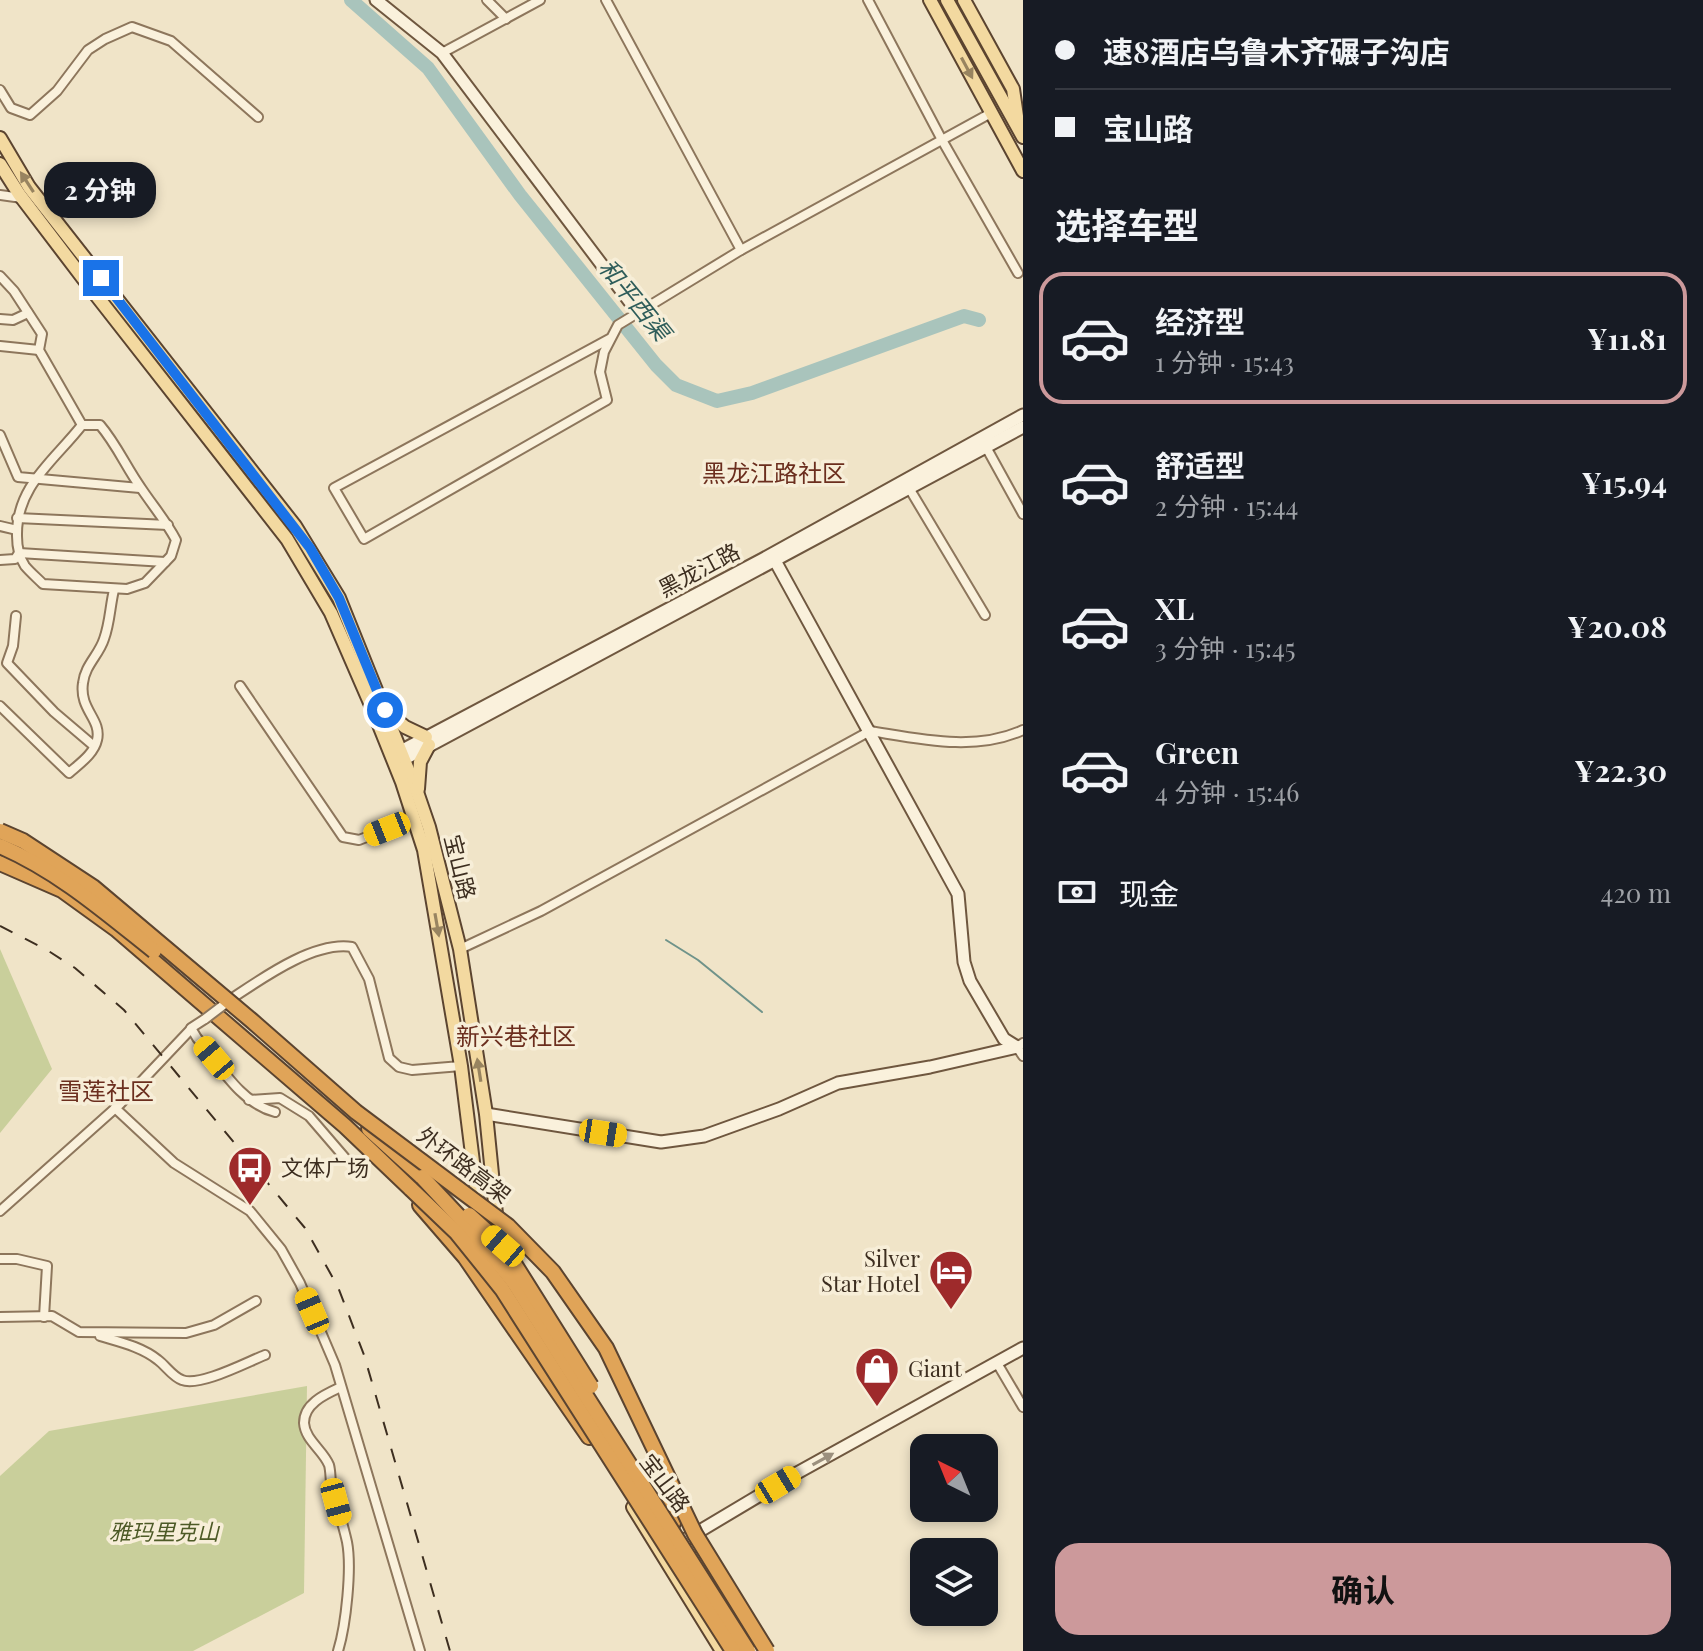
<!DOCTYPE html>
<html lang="zh">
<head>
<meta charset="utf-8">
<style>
	body { margin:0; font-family:"Playfair Display","Noto Sans SC",serif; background:#20242c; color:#f1f3f6; height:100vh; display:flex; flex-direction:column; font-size:30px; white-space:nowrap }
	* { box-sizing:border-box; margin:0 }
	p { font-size:26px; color:#9ea1a6 }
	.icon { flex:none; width:44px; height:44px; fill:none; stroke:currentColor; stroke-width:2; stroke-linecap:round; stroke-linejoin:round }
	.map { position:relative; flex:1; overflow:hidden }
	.side { display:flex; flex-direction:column; background:#171b24; width:680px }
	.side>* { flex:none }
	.hud { display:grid; align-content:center; height:176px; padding:0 32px; background:#171b24 }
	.needle { width:52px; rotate:317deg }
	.controls { position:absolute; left:910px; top:1434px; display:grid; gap:16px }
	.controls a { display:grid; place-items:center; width:88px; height:88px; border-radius:16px; background:#171b24; box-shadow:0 4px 12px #0003; font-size:40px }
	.end { position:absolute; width:36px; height:36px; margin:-18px; border:10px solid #1a73e8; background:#fff; box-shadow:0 0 0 4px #fff }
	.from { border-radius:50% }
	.bubble { position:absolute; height:56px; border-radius:24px; background:#171b24; box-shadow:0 4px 12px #0003; font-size:26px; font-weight:700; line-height:56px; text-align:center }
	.car { position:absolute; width:24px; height:48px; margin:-24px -12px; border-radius:10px; box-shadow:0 0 6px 2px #0007; background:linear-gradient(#f5c518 24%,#345 0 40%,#f5c518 0 76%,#345 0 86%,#f5c518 0) }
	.hud b { display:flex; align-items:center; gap:28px; height:76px; font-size:30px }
	.hud b+b { border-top:2px solid #363941 }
	.hud i { width:20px; height:20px; background:#f1f3f6 }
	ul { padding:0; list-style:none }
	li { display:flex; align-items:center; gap:24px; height:132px; margin:0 16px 12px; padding:0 16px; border:4px solid transparent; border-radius:24px }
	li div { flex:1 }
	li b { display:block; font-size:30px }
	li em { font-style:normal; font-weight:700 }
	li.on { border-color:#cc999b }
	li>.icon { width:72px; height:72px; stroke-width:1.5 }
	h2 { padding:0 32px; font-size:36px; line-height:96px }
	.pay { display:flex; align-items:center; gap:20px; height:88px; padding:0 32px; font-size:30px }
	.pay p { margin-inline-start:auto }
	.primary-button { display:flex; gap:16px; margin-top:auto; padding:16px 32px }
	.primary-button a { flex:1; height:92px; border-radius:24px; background:#cc999b; color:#111; font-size:32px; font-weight:700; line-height:92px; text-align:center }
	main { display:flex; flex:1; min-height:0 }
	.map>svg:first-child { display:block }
	.green { fill:#c9cf9b }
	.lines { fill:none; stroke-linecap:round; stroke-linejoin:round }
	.stream { stroke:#6f938a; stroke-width:2 }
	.river { stroke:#a9c4bc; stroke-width:14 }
	.street-casing { stroke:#8d765c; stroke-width:12 }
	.secondary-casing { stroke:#6f573f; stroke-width:15 }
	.primary-casing { stroke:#5b4430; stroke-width:16 }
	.highway-casing { stroke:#5b4430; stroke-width:18 }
	.street { stroke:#faf1dc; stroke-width:8 }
	.secondary { stroke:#faf1dc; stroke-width:11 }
	.primary { stroke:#f3d9a0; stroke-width:12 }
	.highway { stroke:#e0a458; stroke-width:14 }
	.rail { stroke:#3d2e20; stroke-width:2; stroke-dasharray:14 14; stroke-linecap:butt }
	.street-bridge-casing { stroke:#8d765c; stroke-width:12; stroke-linecap:butt }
	.highway-bridge-casing { stroke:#5b4430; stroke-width:18; stroke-linecap:butt }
	.street-bridge { stroke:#faf1dc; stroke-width:8 }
	.highway-bridge { stroke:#e0a458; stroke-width:14 }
	.oneway { fill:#988460 }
	.oneway2 { fill:#9c907e }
	.route { stroke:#1a73e8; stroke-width:10 }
	.labels { text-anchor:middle; stroke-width:7; stroke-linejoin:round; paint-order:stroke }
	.street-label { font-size:22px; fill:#3d2e20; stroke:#f7eed8 }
	.poi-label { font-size:22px; fill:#3d2e20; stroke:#f7eed8; text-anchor:start }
	.park-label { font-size:22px; font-style:italic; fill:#4d5a26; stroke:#f7eed8 }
	.water-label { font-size:24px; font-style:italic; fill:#2f5d5a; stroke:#f7eed8 }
	.neighbourhood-label { font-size:24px; fill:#6b2e1e; stroke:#f7eed8 }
</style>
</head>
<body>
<main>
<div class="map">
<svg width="1023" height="1651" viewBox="0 0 1023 1651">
	<rect width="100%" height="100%" fill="#f0e4c8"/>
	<!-- green -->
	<g class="green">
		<path d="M0 949 52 1069 0 1133Z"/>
		<path d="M307 1386 304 1593 193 1651H0V1476L49 1431Z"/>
	</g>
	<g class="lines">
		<!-- stream -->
		<path class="stream" d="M666 940 698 960 762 1012"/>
		<!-- river -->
		<path class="river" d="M351 0 428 68 520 195 656 365 676 385 717 401 752 393 964 316 979 320"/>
		<!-- street casing -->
		<g class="street-casing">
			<g id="street">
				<path d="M487 0 506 19"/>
				<path d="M606 0 741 250"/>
				<path d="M868 0 942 140 1018 273"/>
				<path d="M442 53 540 0"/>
				<path d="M0 90 11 108 30 115 57 91 88 50 105 39 132 27 171 41 258 117"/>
				<path d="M0 195 22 198"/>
				<path d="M0 276 14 291 42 334 39 350 82 425"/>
				<path d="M0 319 13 320 28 313"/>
				<path d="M611 338 334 488 364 539 607 400 600 372 604 352 618 325 741 250 991 113"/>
				<path d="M0 346 39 350"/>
				<path d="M82 425H100C117 445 126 467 141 488 153 506 166 521 176 540L171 556 145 583 127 589 43 584C37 578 30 572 25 566 19 557 17 546 17 536 16 486 54 461 82 425Z"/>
				<path d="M0 435 18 477 140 488"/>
				<path d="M986 447 1023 514"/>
				<path d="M909 488 985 615"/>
				<path d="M17 518 168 525"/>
				<path d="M0 526 17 530"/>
				<path d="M0 560 15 559 19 553 165 562"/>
				<path d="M16 616 13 646 7 663 54 712 94 746"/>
				<path d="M240 686 343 837 359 840 415 818"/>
				<path d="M0 706 69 773C79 764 94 754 97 740 102 719 79 710 83 683 85 665 99 655 104 639 110 623 110 606 114 590"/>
				<path d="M460 949 541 911 870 731C920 739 975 752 1023 730"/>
				<path d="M234 997C264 977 315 941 352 947L369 979 389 1058 399 1067 412 1070 461 1066"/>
				<path d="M205 1019 191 1028 197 1038C219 1064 240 1103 275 1112"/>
				<path d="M1023 1043 1017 1047 1023 1056"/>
				<path d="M249 1100 280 1098 309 1116 346 1159"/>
				<path d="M115 1108 174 1163 250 1211 281 1249 300 1283 335 1365 420 1651"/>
				<path d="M0 1211 120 1104 192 1028"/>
				<path d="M0 1259H17L47 1266 44 1317"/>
				<path d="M0 1317 52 1316 79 1332 186 1333 214 1325 256 1301"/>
				<path d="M100 1336C120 1342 142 1347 158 1360 166 1366 173 1377 182 1380 200 1387 247 1362 265 1355"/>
				<path d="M997 1363 1023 1407"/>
				<path d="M338 1651C346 1625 352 1568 347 1542 343 1524 337 1506 332 1488 330 1481 331 1472 329 1465 323 1450 305 1440 304 1423 304 1403 326 1394 341 1387"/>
			</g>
		</g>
		<!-- secondary casing -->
		<g class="secondary-casing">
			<g id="secondary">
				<path d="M376 0 442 53 639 314"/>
				<path d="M773 557 958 894 964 962 970 981 1004 1039 1017 1047"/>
				<path d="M393 755 763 559 1023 415"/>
				<path d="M399 762 1023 427"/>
				<path d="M486 1114 661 1142 704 1136 779 1109 838 1083 930 1067 1017 1047"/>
				<path d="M683 1541 797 1473 1023 1348"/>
			</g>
		</g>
		<!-- primary casing -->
		<g class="primary-casing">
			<g id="primary">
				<path d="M930 0 1023 171"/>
				<path d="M947 0 1023 137"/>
				<path d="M964 0 1013 89 1018 123"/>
				<path d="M0 138 29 187 295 526 339 598 417 792 429 827 460 949 486 1114 499 1244"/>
				<path d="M0 164 19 194 89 286 287 539 331 613 371 705 402 782 424 850 461 1066 479 1210"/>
				<path d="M389 714 405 727 426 737"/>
				<path d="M418 789 420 762 429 745"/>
				<path d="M633 1507 722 1651"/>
				<path d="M697 1559 742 1622"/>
			</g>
		</g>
		<!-- highway casing -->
		<g class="highway-casing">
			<g id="highway">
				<path d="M0 863 62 890 116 929 345 1126 411 1189"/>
				<path d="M369 1129 422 1177"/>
				<path d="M420 1205 465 1257 589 1437"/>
				<path d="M649 1477 673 1523"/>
			</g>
		</g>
		<!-- street -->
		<use href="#street" class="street"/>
		<!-- secondary -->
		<use href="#secondary" class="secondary"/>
		<!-- primary -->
		<use href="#primary" class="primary"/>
		<!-- highway -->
		<use href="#highway" class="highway"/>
		<!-- rail -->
		<path class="rail" d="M0 926 47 950 75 968 124 1010 305 1228 338 1287 364 1355 450 1651"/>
		<!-- street-bridge casing -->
		<g class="street-bridge-casing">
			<path id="street-bridge" d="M205 1019 230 1000"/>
		</g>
		<!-- highway-bridge casing -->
		<g class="highway-bridge-casing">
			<g id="highway-bridge">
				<path d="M0 831 23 841 93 887 251 1020 356 1112 508 1226 553 1272 606 1348 695 1534 767 1651"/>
				<path d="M0 846C58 871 105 912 154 951"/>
				<path d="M422 1177 466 1224 513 1281 748 1651"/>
				<path d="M411 1189 457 1233 502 1289 733 1651"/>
				<path d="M469 1215 503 1246 591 1386"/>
			</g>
		</g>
		<!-- street-bridge -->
		<use href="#street-bridge" class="street-bridge"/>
		<!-- highway-bridge -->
		<use href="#highway-bridge" class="highway-bridge"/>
	</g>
	<!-- one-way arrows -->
	<defs><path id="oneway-solid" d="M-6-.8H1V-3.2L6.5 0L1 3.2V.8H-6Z" transform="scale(2)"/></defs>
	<g class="oneway">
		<use href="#oneway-solid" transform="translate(967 68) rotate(62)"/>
		<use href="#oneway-solid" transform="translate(27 182) rotate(-123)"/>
		<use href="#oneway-solid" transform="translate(437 925) rotate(80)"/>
		<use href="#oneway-solid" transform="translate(479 1070) rotate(-99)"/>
	</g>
	<use class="oneway2" href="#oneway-solid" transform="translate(823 1459) rotate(-29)"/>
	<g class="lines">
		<!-- route -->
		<path class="route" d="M101 278 310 548 339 598 385 710"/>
	</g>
	<!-- icons -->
	<defs>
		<g id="bus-pin" transform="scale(2.3)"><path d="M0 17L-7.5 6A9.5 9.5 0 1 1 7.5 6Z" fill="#9e2a2b" stroke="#f7eed8"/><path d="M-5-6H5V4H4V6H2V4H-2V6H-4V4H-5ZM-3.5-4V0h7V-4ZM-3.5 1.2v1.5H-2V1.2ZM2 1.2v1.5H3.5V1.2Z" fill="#fff"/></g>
		<g id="hotel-pin" transform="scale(2.3)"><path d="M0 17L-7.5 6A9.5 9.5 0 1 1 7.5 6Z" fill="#9e2a2b" stroke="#f7eed8"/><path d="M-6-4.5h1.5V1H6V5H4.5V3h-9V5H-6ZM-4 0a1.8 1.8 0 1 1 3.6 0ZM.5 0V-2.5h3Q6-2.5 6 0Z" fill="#fff"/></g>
		<g id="shop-pin" transform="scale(2.3)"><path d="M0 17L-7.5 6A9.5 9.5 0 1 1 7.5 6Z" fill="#9e2a2b" stroke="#f7eed8"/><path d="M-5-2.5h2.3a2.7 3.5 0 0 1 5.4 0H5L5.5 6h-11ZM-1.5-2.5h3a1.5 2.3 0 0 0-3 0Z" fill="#fff"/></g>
	</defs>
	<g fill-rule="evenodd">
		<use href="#bus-pin" x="250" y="1168"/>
		<use href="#hotel-pin" x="951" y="1272"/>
		<use href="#shop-pin" x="877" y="1369"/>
	</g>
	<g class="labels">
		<!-- street labels -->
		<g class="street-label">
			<text transform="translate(699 570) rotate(-28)" y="8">黑龙江路</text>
			<text transform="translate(460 867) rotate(76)" y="8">宝山路</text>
			<text transform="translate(464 1165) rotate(37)" y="8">外环路高架</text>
			<text transform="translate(665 1483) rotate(53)" y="8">宝山路</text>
		</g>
		<!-- poi labels -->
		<g class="poi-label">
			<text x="281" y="1176">文体广场</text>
			<text x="920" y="1267" text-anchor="end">Silver<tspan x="920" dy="25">Star Hotel</tspan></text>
			<text x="908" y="1377">Giant</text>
		</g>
		<!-- park labels -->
		<g class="park-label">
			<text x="164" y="1540">雅玛里克山</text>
		</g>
		<!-- water labels -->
		<g class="water-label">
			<text transform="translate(634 300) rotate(51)" y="8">和平西渠</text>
		</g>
		<!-- neighbourhood labels -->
		<g class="neighbourhood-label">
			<text x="774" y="482">黑龙江路社区</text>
			<text x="516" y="1045">新兴巷社区</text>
			<text x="106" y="1100">雪莲社区</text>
		</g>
	</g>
</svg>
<div class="controls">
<a><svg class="needle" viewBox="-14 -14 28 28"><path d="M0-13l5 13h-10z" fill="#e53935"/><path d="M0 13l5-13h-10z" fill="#9ea1a6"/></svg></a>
<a><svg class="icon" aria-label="layers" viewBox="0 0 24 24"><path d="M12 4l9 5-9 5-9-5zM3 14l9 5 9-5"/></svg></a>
</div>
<i class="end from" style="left:385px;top:710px"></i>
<i class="end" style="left:101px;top:278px"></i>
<div class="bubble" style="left:44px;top:162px;width:112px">2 分钟</div>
<i class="car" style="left:387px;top:829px;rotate:248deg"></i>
<i class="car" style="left:214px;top:1058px;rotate:320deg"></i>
<i class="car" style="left:603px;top:1133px;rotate:99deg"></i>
<i class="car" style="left:503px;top:1246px;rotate:311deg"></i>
<i class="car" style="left:312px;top:1311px;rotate:337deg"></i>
<i class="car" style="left:778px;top:1485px;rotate:59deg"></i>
<i class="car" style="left:336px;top:1502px;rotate:165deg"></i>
</div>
<section class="side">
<div class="hud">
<b><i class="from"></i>速8酒店乌鲁木齐碾子沟店</b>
<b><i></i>宝山路</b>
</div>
<h2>选择车型</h2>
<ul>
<li class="on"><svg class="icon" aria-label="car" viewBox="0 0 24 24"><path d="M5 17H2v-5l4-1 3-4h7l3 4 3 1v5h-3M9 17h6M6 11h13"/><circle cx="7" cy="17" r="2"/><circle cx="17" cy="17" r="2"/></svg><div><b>经济型</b><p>1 分钟 · 15:43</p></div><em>¥11.81</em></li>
<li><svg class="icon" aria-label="car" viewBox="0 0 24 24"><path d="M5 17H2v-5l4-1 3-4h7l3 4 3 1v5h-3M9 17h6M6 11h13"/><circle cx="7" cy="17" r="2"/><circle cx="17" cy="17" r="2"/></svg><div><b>舒适型</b><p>2 分钟 · 15:44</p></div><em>¥15.94</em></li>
<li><svg class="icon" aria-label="car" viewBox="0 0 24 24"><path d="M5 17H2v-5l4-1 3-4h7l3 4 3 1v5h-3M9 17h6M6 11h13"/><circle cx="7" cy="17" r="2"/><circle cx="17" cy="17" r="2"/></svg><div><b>XL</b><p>3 分钟 · 15:45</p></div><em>¥20.08</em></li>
<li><svg class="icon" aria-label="car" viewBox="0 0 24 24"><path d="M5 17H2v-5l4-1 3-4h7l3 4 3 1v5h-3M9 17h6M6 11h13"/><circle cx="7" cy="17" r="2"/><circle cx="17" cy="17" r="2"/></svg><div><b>Green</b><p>4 分钟 · 15:46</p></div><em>¥22.30</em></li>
</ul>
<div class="pay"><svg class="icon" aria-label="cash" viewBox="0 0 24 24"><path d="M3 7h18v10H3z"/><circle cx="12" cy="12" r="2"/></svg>现金<p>420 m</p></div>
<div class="primary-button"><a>确认</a></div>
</section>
</main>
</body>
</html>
